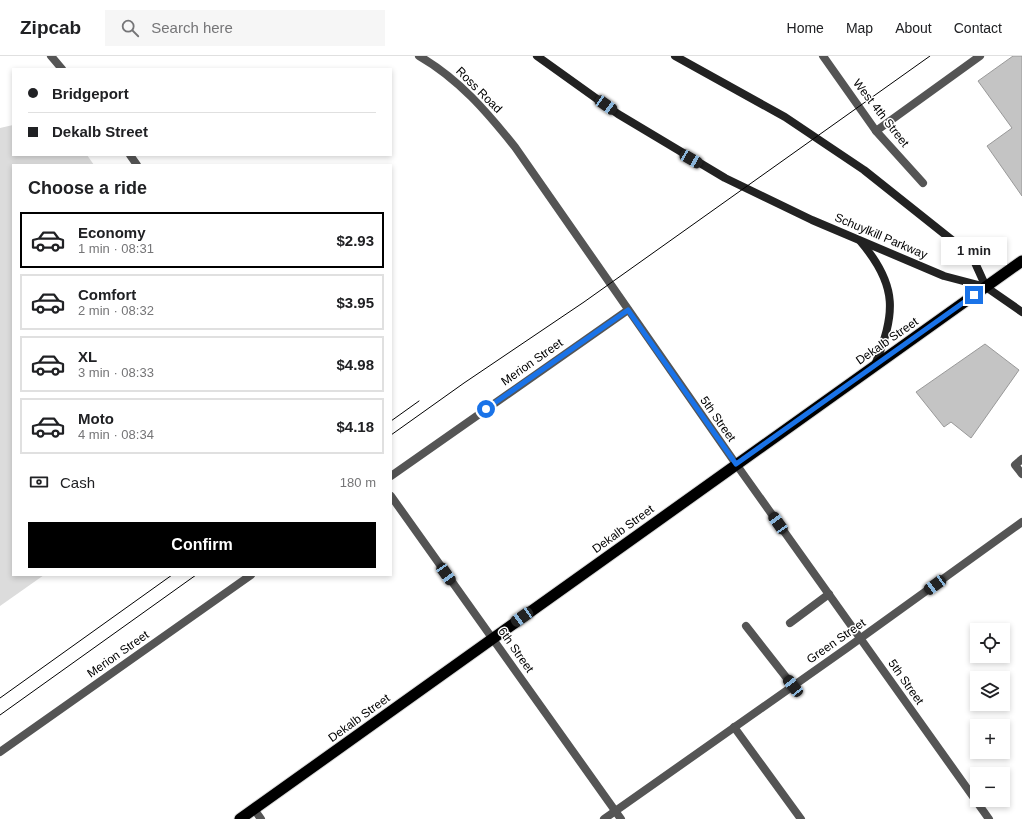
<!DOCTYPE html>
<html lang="en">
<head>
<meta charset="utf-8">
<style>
	body { margin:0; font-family:Arial,sans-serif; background:#f6f6f6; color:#202124; height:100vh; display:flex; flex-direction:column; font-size:15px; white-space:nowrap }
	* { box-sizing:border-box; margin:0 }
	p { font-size:13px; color:#757577 }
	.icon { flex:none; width:22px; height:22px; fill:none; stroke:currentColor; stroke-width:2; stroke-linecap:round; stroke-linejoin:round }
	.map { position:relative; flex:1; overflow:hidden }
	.details { position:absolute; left:12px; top:108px; width:380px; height:412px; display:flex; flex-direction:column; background:#fff; border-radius:0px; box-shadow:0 2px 6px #0003 }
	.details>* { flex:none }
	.guide { position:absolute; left:12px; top:12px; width:380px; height:88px; border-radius:0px; box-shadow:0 2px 6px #0003; display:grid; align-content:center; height:88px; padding:0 16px; background:#fff }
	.buttons { position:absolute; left:970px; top:567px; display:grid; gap:8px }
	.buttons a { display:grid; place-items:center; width:40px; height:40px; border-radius:0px; background:#fff; box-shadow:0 2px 6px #0003; font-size:20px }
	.end { position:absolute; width:18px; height:18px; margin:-9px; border:5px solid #1a73e8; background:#fff; box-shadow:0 0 0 2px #fff }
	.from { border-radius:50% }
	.bubble { position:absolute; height:28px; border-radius:0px; background:#fff; box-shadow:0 2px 6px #0003; font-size:13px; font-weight:600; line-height:28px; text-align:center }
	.car { position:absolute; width:12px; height:24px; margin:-12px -6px; border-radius:5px; box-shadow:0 0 3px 1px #0007; background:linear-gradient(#222 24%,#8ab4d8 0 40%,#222 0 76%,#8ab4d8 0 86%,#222 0) }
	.guide b { display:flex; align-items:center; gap:14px; height:38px; font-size:15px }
	.guide b+b { border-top:1px solid #e0e0e0 }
	.guide i { width:10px; height:10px; background:#202124 }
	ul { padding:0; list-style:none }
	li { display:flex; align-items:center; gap:12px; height:56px; margin:0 8px 6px; padding:0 8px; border:2px solid #e0e0e0; border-radius:0px }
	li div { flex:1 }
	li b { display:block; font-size:15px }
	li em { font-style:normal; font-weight:600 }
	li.on { border-color:#000 }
	li>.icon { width:36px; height:36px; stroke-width:1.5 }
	h2 { padding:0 16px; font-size:18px; line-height:48px }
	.pay { display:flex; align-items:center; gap:10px; height:44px; padding:0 16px; font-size:15px }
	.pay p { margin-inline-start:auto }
	.primary-button { display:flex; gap:8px; margin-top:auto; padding:8px 16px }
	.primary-button a { flex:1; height:46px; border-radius:0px; background:#000; color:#fff; font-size:16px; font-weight:600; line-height:46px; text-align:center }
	header { display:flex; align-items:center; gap:24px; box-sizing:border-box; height:56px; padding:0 20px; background:#fff; border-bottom:1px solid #e0e0e0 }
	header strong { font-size:19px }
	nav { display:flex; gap:22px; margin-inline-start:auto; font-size:14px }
	.search { width:280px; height:36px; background:#f6f6f6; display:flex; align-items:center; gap:10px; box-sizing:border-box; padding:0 14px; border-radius:0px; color:#757577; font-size:15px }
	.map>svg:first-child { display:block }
	.green { fill:#dcdcdc }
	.building { fill:#c4c4c4; stroke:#999 }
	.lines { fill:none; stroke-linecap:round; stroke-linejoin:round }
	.trunk-casing { stroke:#dbdbdb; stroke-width:13 }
	.service { stroke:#555; stroke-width:8 }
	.minor { stroke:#555; stroke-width:8 }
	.tertiary { stroke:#555; stroke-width:8 }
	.secondary { stroke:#222; stroke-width:8 }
	.trunk { stroke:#000; stroke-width:11 }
	.tram { stroke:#000; stroke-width:1 }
	.route { stroke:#1a73e8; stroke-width:5 }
	.labels { text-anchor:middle; stroke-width:3; stroke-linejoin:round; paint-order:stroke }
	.street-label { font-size:12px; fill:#000; stroke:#fff }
</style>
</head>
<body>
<header>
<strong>Zipcab</strong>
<div class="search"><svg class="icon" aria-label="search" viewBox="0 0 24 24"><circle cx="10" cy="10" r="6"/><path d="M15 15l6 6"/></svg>Search here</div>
<nav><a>Home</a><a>Map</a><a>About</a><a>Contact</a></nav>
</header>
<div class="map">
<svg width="1022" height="763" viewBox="0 0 1022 763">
	<rect width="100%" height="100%" fill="#fff"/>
	<!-- green -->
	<path class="green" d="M13 69V99H87L94 109H13V519H44L0 550V72Z"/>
	<!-- building -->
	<g class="building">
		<path d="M1013 0H1022V140L987 90 1012 72 978 25Z"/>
		<path d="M985 288 1019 314 971 382 951 366 944 371 916 336Z"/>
	</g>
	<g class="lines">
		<!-- trunk casing -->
		<g class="trunk-casing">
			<path id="trunk" d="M240 763 1022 205"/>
		</g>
		<!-- service -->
		<g class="service">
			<path d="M51 0 62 13"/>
			<path d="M876 75 980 0"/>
			<path d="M130 99 137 109"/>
			<path d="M1022 403 1015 409 1022 418"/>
			<path d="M790 567 829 538"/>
			<path d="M746 570 793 630"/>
			<path d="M734 671 801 763"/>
		</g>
		<!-- minor -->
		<g class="minor">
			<path d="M823 0 876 75 923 127"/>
			<path d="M736 408 989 763"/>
			<path d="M391 420 628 254"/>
			<path d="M391 440 621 763"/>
			<path d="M0 696 251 519"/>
			<path d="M254 753 261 763"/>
			<path d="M604 763 847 592 1022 466"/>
		</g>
		<!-- tertiary -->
		<path class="tertiary" d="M419 0C459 23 487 56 515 91L736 408"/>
		<!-- secondary -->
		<g class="secondary">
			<path d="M537 0 618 58 725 122 812 164 944 220 986 231 1022 256"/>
			<path d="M675 0 785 61 864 114 972 200 986 231"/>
			<path d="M861 186C899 231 895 258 875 309"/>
		</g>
		<!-- trunk -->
		<use href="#trunk" class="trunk"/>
		<!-- tram -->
		<g class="tram">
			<path d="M391 365 419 345"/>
			<path d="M391 379 464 327 584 246 930 0"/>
			<path d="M0 642 172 519"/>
			<path d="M0 659 196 519"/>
		</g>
	</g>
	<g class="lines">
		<!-- route -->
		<path class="route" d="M486 353 628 254 736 408 974 239"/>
	</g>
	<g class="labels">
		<!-- street labels -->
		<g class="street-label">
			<text transform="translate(479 34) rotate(45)" y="4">Ross Road</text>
			<text transform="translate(881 57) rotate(52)" y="4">West 4th Street</text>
			<text transform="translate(881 180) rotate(23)" y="4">Schuylkill Parkway</text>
			<text transform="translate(887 285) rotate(-35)" y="4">Dekalb Street</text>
			<text transform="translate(532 306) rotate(-35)" y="4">Merion Street</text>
			<text transform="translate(718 363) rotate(55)" y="4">5th Street</text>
			<text transform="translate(623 473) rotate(-36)" y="4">Dekalb Street</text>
			<text transform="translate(836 585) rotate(-35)" y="4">Green Street</text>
			<text transform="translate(516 594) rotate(55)" y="4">6th Street</text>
			<text transform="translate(118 598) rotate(-35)" y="4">Merion Street</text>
			<text transform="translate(906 626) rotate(55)" y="4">5th Street</text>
			<text transform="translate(359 662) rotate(-36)" y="4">Dekalb Street</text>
		</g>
	</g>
</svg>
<div class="buttons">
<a><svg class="icon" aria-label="locate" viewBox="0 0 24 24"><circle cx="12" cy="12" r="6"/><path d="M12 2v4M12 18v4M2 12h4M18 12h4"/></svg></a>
<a><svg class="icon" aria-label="layers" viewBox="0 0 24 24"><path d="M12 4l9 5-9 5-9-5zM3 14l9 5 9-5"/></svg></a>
<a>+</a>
<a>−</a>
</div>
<i class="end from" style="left:486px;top:353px"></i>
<i class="end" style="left:974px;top:239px"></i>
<div class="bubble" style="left:941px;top:181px;width:66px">1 min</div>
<i class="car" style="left:606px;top:49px;rotate:125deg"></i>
<i class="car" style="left:691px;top:103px;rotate:120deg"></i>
<i class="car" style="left:778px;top:467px;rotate:325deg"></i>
<i class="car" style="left:446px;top:518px;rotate:145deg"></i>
<i class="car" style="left:935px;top:529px;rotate:234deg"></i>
<i class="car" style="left:522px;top:561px;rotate:235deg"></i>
<i class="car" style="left:793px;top:630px;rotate:322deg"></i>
<div class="guide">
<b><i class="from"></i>Bridgeport</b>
<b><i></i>Dekalb Street</b>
</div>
<section class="details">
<h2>Choose a ride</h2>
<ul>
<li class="on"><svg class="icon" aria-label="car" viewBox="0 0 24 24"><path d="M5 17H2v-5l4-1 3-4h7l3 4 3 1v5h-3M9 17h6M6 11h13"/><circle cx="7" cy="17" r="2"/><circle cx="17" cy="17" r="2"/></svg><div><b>Economy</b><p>1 min · 08:31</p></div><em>$2.93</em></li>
<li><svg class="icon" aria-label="car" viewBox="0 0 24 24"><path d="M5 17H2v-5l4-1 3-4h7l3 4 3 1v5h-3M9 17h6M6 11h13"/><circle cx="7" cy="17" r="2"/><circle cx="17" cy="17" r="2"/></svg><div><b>Comfort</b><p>2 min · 08:32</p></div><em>$3.95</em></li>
<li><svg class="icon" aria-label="car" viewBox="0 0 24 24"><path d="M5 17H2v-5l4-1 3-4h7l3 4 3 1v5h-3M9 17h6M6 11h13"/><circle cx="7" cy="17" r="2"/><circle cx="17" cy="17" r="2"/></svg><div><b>XL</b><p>3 min · 08:33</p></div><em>$4.98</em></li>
<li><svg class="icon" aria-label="car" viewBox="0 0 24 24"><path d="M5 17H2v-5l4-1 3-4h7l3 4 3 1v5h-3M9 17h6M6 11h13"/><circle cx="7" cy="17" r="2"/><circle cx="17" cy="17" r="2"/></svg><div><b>Moto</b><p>4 min · 08:34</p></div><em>$4.18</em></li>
</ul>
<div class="pay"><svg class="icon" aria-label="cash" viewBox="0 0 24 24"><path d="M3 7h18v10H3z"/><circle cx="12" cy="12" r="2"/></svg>Cash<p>180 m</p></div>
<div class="primary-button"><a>Confirm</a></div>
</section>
</div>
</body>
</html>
